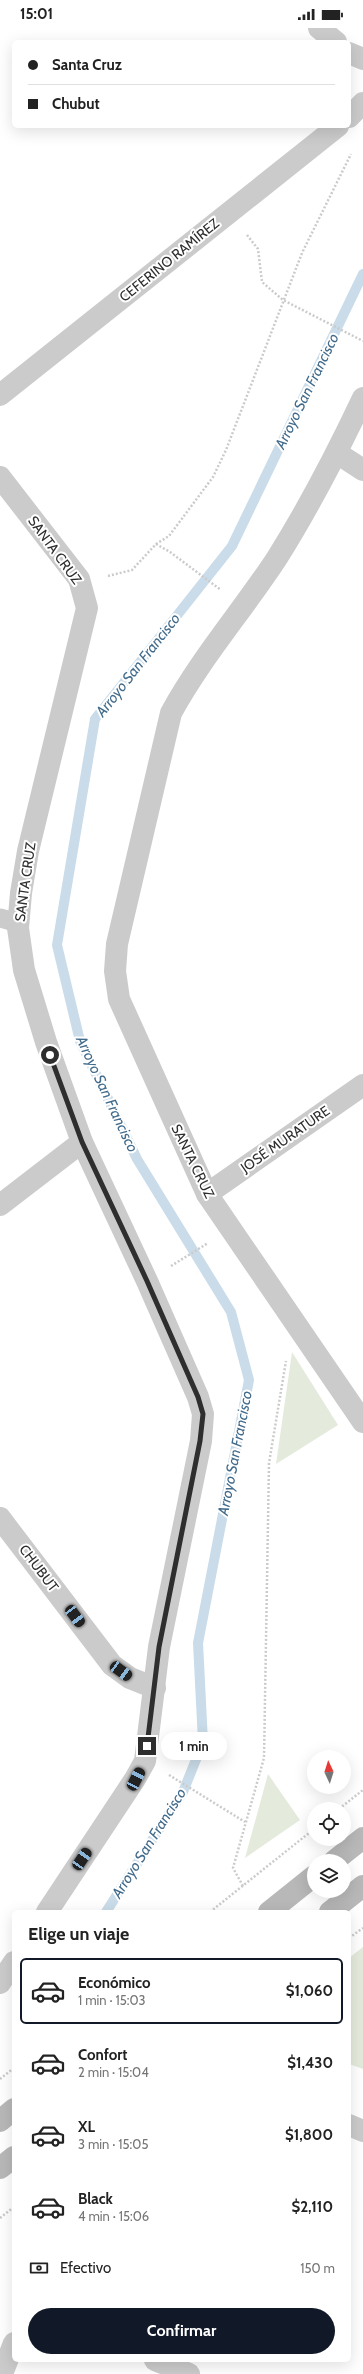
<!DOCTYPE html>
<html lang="es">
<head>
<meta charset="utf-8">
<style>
	body { margin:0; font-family:Cabin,sans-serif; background:#f2f2f2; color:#222; height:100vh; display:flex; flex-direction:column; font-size:15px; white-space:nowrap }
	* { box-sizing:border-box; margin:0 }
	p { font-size:13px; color:#767676 }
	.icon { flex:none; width:22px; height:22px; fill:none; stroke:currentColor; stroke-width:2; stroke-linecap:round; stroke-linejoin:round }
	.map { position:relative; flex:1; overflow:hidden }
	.drawer { position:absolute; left:12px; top:1882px; width:339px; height:452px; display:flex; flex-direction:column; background:#fff; border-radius:6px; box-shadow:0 4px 16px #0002 }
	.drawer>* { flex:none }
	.top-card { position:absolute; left:12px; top:12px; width:339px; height:88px; border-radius:6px; box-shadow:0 4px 16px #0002; display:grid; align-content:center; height:88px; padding:0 16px; background:#fff }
	.needle { width:26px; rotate:356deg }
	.tools { position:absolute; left:307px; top:1722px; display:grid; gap:8px }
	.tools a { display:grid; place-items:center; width:44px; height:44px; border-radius:50%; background:#fff; box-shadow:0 4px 16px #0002; font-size:20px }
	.end { position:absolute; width:18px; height:18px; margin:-9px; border:5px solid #2e2e2e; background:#fff; box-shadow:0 0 0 2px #fff }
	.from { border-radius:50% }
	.bubble { position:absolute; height:28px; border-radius:14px; background:#fff; box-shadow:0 4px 16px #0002; font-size:13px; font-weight:700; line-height:28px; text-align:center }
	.car { position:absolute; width:12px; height:24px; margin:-12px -6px; border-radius:5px; box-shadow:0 0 3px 1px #0007; background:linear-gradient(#222 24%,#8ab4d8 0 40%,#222 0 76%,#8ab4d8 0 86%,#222 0) }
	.top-card b { display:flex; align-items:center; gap:14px; height:38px; font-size:15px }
	.top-card b+b { border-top:1px solid #e0e0e0 }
	.top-card i { width:10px; height:10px; background:#222 }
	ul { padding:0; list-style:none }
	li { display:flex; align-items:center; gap:12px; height:66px; margin:0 8px 6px; padding:0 8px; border:2px solid transparent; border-radius:6px }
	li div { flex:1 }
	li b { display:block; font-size:15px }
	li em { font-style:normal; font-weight:700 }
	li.current { border-color:#111827 }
	li>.icon { width:36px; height:36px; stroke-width:1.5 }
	h2 { padding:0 16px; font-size:18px; line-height:48px }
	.pay { display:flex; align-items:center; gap:10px; height:44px; padding:0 16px; font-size:15px }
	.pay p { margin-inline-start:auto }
	.action { display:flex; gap:8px; margin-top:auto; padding:8px 16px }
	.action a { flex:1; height:46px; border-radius:24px; background:#111827; color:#fff; font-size:16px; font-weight:700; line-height:46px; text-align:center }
	.status { display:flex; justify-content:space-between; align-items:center; height:28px; padding:0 20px; background:#fff; direction:ltr }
	.status svg { height:11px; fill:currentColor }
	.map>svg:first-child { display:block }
	.green { fill:#e4ebdd }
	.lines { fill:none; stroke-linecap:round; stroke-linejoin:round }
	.stream { stroke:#cadce9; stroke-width:10 }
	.path { stroke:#cbcbcb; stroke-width:2.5; stroke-dasharray:2 2; stroke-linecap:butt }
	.service { stroke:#cbcbcb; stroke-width:19 }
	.minor { stroke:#cbcbcb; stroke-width:22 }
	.secondary { stroke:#b8b8b8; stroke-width:22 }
	.route { stroke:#2e2e2e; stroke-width:5 }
	.labels { text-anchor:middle; stroke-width:4; stroke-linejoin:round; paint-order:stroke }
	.street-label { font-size:14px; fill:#2e2e2e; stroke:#fff }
	.water-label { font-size:15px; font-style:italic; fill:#426b8b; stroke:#fff }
</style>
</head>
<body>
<div class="status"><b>15:01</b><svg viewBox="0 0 49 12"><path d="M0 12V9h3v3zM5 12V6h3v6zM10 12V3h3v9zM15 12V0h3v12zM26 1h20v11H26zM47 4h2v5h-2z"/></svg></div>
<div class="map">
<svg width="363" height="2346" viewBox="0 0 363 2346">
	<rect width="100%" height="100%" fill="#fff"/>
	<!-- green -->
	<g class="green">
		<path d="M292 1324 338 1397 276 1436Z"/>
		<path d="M268 1746 300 1792 245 1830Z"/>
		<path d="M363 1919V2041L349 2036V1930Z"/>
	</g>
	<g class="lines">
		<!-- stream -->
		<path class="stream" d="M106 1884 183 1764 203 1714 198 1615 249 1352 231 1284 137 1131 80 1013 57 917 95 691 232 518 363 246"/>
		<!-- path -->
		<g class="path">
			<path d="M247 207 258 221 262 254 283 272 363 313"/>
			<path d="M156 516 170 524 221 562"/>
			<path d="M108 548 132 542 156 516 169 508 213 449 226 422 302 225 351 126"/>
			<path d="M171 1238 208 1215"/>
			<path d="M169 1747 245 1794"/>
			<path d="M339 1781 363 1762"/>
			<path d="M243 1858 233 1840 264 1730 269 1435 286 1333"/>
			<path d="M210 1884 314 1801"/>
			<path d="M349 1910 363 1900"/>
			<path d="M0 2051 14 2040"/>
			<path d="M0 2190 14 2179"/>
		</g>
		<!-- service -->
		<path class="service" d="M0 890 18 895"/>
		<!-- minor -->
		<g class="minor">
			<path d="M319 0 336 14"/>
			<path d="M349 25 363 31"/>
			<path d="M349 89 363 75"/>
			<path d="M0 367 338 98"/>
			<path d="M363 370C337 425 309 479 277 530 243 582 201 630 171 685L117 916 115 943 119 971 207 1166 363 1394"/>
			<path d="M337 425 363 442"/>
			<path d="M0 449 79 551 87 580 28 823 21 865 18 900 24 942 46 1014 82 1114 147 1253 198 1369 203 1386 201 1413 159 1619 145 1733 135 1751 47 1884"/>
			<path d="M207 1166 363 1057"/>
			<path d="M0 1177 82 1114"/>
			<path d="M0 1490 112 1637 130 1650 155 1660"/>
			<path d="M0 1955 14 1934"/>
			<path d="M349 2097 363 2103"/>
			<path d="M155 2332 189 2346"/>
			<path d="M2 2346 14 2315"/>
		</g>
		<!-- secondary -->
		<g class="secondary">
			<path d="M334 1833 363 1810"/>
			<path d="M269 1884 314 1848"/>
			<path d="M330 1884 363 1858"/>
			<path d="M0 2093 14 2081"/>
			<path d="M0 2140 14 2129"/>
		</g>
	</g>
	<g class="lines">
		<!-- route -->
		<path class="route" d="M50 1027 82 1114 147 1253 198 1369 203 1386 200 1413 159 1619 147 1718"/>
	</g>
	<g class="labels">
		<!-- street labels -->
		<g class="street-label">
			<text transform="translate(169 232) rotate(-39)" y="5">CEFERINO RAMÍREZ</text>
			<text transform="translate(55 522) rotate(54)" y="5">SANTA CRUZ</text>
			<text transform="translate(25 854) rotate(-82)" y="5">SANTA CRUZ</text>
			<text transform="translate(285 1111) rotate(-35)" y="5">JOSÉ MURATURE</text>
			<text transform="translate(193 1133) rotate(64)" y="5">SANTA CRUZ</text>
			<text transform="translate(39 1540) rotate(53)" y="5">CHUBUT</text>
		</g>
		<!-- water labels -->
		<g class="water-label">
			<text transform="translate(307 363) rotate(-64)" y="5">Arroyo San Francisco</text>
			<text transform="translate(138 637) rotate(-52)" y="5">Arroyo San Francisco</text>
			<text transform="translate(107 1066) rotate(65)" y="5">Arroyo San Francisco</text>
			<text transform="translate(235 1425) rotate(-79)" y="5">Arroyo San Francisco</text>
			<text transform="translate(149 1815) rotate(-58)" y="5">Arroyo San Francisco</text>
		</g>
	</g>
</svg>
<div class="tools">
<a><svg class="needle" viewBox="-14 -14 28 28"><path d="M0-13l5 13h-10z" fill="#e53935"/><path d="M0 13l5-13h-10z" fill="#767676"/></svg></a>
<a><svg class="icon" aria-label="locate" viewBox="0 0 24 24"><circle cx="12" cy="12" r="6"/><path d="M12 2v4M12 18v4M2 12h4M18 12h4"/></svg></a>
<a><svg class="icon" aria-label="layers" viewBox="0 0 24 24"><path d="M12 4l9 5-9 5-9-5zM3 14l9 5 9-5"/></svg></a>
</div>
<i class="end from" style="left:50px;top:1027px"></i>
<i class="end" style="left:147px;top:1718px"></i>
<div class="bubble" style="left:161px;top:1704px;width:66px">1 min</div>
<i class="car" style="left:75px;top:1588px;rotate:143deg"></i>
<i class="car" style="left:121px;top:1643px;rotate:126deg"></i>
<i class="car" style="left:136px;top:1751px;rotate:27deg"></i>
<i class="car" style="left:82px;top:1831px;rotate:34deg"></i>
<div class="top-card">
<b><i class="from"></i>Santa Cruz</b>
<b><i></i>Chubut</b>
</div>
<section class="drawer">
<h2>Elige un viaje</h2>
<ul>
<li class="current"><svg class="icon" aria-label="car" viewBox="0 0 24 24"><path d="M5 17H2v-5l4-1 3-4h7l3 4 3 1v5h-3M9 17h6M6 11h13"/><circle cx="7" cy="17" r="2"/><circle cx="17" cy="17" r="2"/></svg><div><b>Económico</b><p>1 min · 15:03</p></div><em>$1,060</em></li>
<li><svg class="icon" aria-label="car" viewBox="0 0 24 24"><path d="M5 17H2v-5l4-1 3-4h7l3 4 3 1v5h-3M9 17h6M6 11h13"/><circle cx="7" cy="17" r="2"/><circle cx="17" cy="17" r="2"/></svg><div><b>Confort</b><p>2 min · 15:04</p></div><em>$1,430</em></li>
<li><svg class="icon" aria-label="car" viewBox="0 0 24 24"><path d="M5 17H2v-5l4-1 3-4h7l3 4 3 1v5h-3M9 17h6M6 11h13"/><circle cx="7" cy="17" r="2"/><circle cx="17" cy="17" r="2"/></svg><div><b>XL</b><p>3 min · 15:05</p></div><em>$1,800</em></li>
<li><svg class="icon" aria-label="car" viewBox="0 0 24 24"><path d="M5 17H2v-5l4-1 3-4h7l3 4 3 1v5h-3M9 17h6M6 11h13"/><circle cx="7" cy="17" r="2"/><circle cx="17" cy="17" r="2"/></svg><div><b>Black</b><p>4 min · 15:06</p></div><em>$2,110</em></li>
</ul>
<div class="pay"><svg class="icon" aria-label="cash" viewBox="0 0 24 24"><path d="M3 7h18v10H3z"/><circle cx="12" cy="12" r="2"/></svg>Efectivo<p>150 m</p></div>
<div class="action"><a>Confirmar</a></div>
</section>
</div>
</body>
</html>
